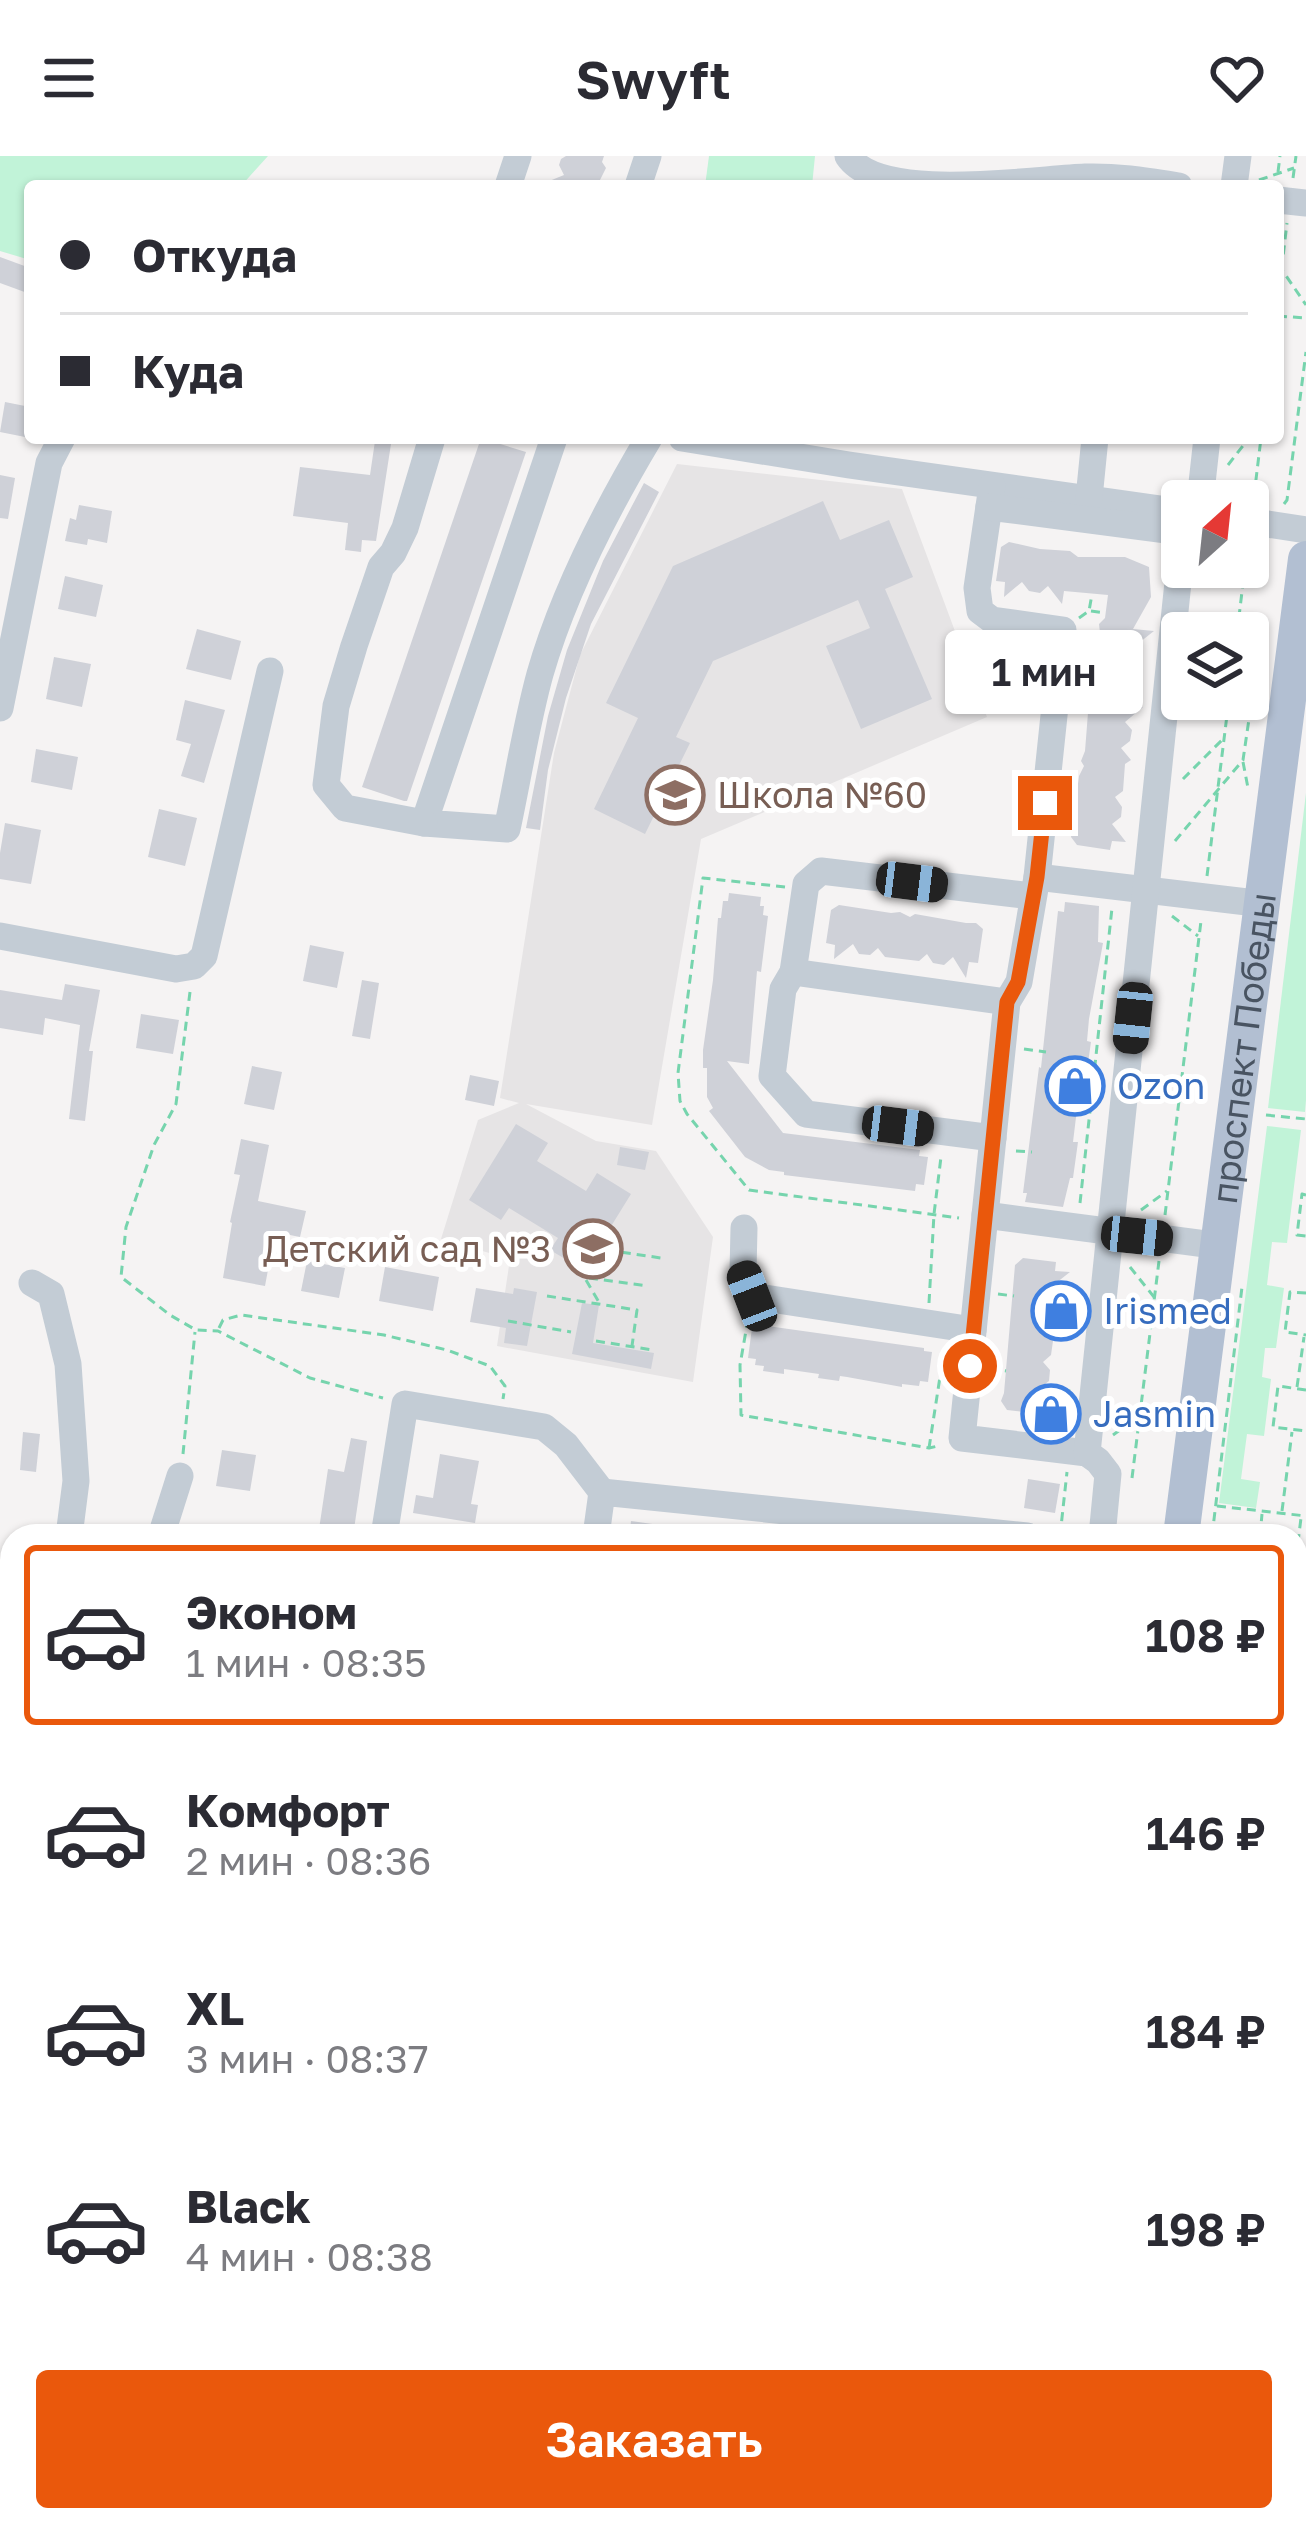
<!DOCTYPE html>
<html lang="ru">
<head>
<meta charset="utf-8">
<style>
	body { margin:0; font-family:"Golos Text",sans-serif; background:#f7f7f7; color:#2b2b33; height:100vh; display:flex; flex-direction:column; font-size:45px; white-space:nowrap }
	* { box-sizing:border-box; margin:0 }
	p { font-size:39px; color:#7c7c81 }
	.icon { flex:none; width:66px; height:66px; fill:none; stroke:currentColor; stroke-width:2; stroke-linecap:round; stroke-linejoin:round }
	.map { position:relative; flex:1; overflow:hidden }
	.side { position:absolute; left:0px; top:1368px; width:1308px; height:1008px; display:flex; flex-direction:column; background:#fff; border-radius:36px 36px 0 0; box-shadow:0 3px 9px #0004 }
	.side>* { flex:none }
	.guide { position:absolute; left:24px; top:24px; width:1260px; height:264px; border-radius:12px; box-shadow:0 3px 9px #0004; display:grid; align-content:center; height:264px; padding:0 36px; background:#fff }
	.needle { width:78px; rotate:27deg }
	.controls { position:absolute; left:1161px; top:324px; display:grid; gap:24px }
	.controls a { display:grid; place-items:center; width:108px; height:108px; border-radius:12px; background:#fff; box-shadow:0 3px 9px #0004; font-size:60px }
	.end { position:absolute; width:54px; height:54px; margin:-27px; border:15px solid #ea580c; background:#fff; box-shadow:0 0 0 6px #fff }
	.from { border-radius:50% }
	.bubble { position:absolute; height:84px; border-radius:12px; background:#fff; box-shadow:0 3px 9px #0004; font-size:39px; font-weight:600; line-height:84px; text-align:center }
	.car { position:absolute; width:36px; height:72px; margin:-36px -18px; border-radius:15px; box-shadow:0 0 9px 3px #0007; background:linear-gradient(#222 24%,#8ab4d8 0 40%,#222 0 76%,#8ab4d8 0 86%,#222 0) }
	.guide b { display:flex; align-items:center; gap:42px; height:114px; font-size:45px }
	.guide b+b { border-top:3px solid #e1e1e2 }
	.guide i { width:30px; height:30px; background:#2b2b33 }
	ul { padding:21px 0 0; list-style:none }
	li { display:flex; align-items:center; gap:36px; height:180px; margin:0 24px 18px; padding:0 12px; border:6px solid transparent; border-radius:12px }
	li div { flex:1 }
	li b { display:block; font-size:45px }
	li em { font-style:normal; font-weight:600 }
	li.on { border-color:#ea580c }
	li>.icon { width:108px; height:108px; stroke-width:1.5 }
	.primary-button { display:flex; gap:24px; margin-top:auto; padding:24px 36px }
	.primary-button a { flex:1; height:138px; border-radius:12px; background:#ea580c; color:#fff; font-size:48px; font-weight:600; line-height:138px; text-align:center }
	header { display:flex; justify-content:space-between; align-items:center; height:156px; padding:0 36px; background:#fff; font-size:54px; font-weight:600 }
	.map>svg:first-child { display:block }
	.education { fill:#e6e4e5 }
	.green { fill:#c1f3d8 }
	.building { fill:#cfd1d8 }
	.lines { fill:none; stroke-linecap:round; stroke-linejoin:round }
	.path { stroke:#76d4ad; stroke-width:3; stroke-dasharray:9 6; stroke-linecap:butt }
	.minor { stroke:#c3ccd5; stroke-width:27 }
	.major { stroke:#b2bfd2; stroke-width:36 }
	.route { stroke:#ea580c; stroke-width:15 }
	.labels { text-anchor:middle; stroke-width:10; stroke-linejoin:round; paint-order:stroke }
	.education-label { font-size:36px; fill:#785e54; stroke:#fff; text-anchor:start }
	.street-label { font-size:36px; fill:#495462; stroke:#fff }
	.shop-label { font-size:36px; fill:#366cbe; stroke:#fff; text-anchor:start }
</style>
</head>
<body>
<header><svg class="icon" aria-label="menu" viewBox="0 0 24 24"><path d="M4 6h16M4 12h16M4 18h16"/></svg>Swyft<svg class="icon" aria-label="heart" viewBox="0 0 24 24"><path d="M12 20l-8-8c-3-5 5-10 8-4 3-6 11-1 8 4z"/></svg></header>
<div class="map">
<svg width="1306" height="2376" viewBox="0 0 1306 2376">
	<rect width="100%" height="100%" fill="#f5f3f3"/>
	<!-- education -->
	<path class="education" d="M677 308 902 333 987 561 701 683 652 969 526 948 596 985 656 995 713 1081 693 1226 497 1190 510 1103 441 1083 478 964 519 947 500 942 554 597 580 499Z"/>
	<!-- green -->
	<g class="green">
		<path d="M0 0H268L241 30H30V104L0 95Z"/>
		<path d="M709 0H815L812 30H705Z"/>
		<path d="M1306 637V944L1305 956 1268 952Z"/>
		<path d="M1267 970 1301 974 1287 1087 1272 1086 1267 1129 1284 1132 1276 1192H1265L1262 1221 1271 1223 1264 1280 1247 1278 1241 1323 1260 1326 1256 1352 1219 1347Z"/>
		<path d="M11 2092H12V2285L0 2283V2191Z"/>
		<path d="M0 2302H12V2364H68L66 2376H0Z"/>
		<path d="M983 2364H1169L1167 2376H981Z"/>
	</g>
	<!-- building -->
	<g class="building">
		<path d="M566 0H604L602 6 606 12 597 30H537L564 19 559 9 561 3Z"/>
		<path d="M0 101 30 112V138L0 127Z"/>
		<path d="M5 246 30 251V282L0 276Z"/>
		<path d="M481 282 526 296 407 645H404L362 631Z"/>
		<path d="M375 285 391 288 376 385 362 384 361 396 345 394 348 367 293 360 300 311 370 319Z"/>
		<path d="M0 319 15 322 8 363 0 362Z"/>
		<path d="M644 327 659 336 591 468 566 542 548 614 540 674 526 672 548 560 567 494 603 405Z"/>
		<path d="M823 345 840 384 889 364 913 421 885 433 932 543 861 573 826 490 870 472 858 444 713 505 676 581 690 587 645 678 594 653 638 562 606 547 673 410Z"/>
		<path d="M79 349 112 355 107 387 88 383 87 389 65 385 70 362 76 364Z"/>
		<path d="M1009 386 1040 393 1070 395 1078 401H1125L1149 411 1151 441 1133 473 1154 475 1135 490 1142 498 1140 509 1132 516 1138 524 1137 530 1114 548 1143 551 1125 566 1132 574 1130 585 1121 592 1131 604 1125 608 1123 635 1115 641 1122 651 1121 661 1112 668 1126 686 1112 685 1110 694 1077 689 1071 681 1079 620 1084 610 1081 605 1085 595 1089 544 1096 537 1091 529 1100 477 1099 468 1105 462 1108 439 1064 435 1062 448 1048 430 1040 437 1029 435 1022 426 1004 441 1005 426 996 425 1001 391Z"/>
		<path d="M65 420 103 429 96 461 58 453Z"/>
		<path d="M197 473 241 485 231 524 186 513Z"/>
		<path d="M54 501 91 508 82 551 46 543Z"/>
		<path d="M185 544 225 554 204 627 181 620 191 588 176 584Z"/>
		<path d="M36 593 78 601 72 634 31 626Z"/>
		<path d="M159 653 197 662 185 710 148 701Z"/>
		<path d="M5 667 41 674 31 728 0 723V697Z"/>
		<path d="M729 737 761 741 760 750H764L763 759 768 760 761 816 757 815 749 908 727 905 783 977 920 994 919 1000 928 1001 924 1029 916 1028 915 1035 784 1019V1016L769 1014 745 1001 709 955 713 952 707 941V912H703V894L713 824 718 762H721L723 745H728Z"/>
		<path d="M1065 746 1099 750 1098 786 1103 787 1089 863 1087 885 1091 886 1086 921 1081 920 1073 986H1078L1073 1022H1070L1063 1051 1025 1046 1027 1037H1023L1039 911 1041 912 1058 755 1064 756Z"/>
		<path d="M839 749 891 757 900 756 910 761 915 758 966 767H976L983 773 978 807 969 806 966 822 953 801 944 809 933 807 927 798 919 805 885 801 878 792 870 799 859 798 853 788 834 803 835 789 826 787 831 754Z"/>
		<path d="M310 789 344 796 337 832 303 825Z"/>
		<path d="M362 824 379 827 370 883 352 880Z"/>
		<path d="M65 828 100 834 89 895H93L85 965 69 963 80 869 45 862 43 879 0 872V834L62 844Z"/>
		<path d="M141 858 179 864 173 898 136 892Z"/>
		<path d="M252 910 282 916 274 954 244 948Z"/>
		<path d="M470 919 499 925 494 950 465 944Z"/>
		<path d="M516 968 548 987 537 1005 586 1035 597 1017 631 1038 584 1114 550 1094 558 1082 509 1052 501 1064 469 1044Z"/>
		<path d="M241 983 269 989 258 1045 306 1055 300 1081 275 1076 265 1130 223 1122 232 1067 230 1066 240 1019 234 1018Z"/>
		<path d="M620 991 649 996 645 1014 617 1009Z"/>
		<path d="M1023 1102 1056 1106 1055 1115 1070 1116 1051 1131 1058 1139 1057 1150 1048 1157 1055 1165 1052 1173 1053 1185 1051 1199 1043 1206 1050 1214 1049 1225 1041 1231 1054 1250 1041 1249 1040 1258 1007 1254 1001 1245 1004 1237 1015 1109Z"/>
		<path d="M307 1105 345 1112 339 1142 301 1135Z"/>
		<path d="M385 1111 439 1121 433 1155 379 1145Z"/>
		<path d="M476 1132 513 1138 514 1132 537 1136 527 1190 504 1187 506 1172 470 1166Z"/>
		<path d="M582 1147 599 1149 593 1187 654 1197 651 1213 572 1198Z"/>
		<path d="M760 1169 924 1192V1195L932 1196 928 1226 920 1225 919 1230 902 1228V1231L847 1221 840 1220 839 1225 818 1222 819 1218 784 1213V1218L763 1215 764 1210 755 1209 756 1203 748 1202 752 1172 759 1173Z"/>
		<path d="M23 1276 40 1278 36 1316 20 1314Z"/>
		<path d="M351 1282 367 1285 353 1380H318L328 1313 344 1316Z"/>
		<path d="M222 1294 256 1299 250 1335 216 1330Z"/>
		<path d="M440 1298 479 1305 471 1348 478 1349 475 1367 413 1357 416 1339 433 1342Z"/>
		<path d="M1028 1323 1060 1328 1055 1357 1024 1352Z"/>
		<path d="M631 1365 674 1371 673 1380H629Z"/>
	</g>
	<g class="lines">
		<!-- path -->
		<g class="path">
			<path d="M1278 16 1280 0"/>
			<path d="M1293 22 1296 0"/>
			<path d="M1259 24 1294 12"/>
			<path d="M1278 108 1306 149"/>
			<path d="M1278 143 1287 67"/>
			<path d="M1278 160 1306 162"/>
			<path d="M1228 309 1249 282"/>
			<path d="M1254 340 1261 282"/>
			<path d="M1284 348 1287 344 1306 196"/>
			<path d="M1091 455 1105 457"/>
			<path d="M1079 462 1089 455 1092 438"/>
			<path d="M1237 477 1245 411"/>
			<path d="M1086 497 1097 499"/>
			<path d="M1250 561 1260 542"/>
			<path d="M1243 606 1248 632"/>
			<path d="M1183 623 1223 583"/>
			<path d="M1175 685 1243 604 1249 563 1235 543"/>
			<path d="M1207 720 1229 543"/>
			<path d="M785 731 703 722 678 917 680 945 687 958 749 1034 959 1062"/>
			<path d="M1172 760 1198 780"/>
			<path d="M190 836 176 948 154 989 126 1071 121 1121 170 1159 196 1174 218 1175 310 1222 383 1242"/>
			<path d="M1024 893 1046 896"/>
			<path d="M1266 959 1306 963"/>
			<path d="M1016 995 1032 996"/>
			<path d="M1306 1039 1302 1038 1297 1079 1306 1080"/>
			<path d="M1080 1047 1112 752"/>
			<path d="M1141 1054 1167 1035"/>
			<path d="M1165 1059 1201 765"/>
			<path d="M607 1094 661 1102"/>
			<path d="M1130 1111 1154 1141"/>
			<path d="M589 1122 648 1130"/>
			<path d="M586 1124 600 1148"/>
			<path d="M1306 1137 1290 1136 1285 1176 1306 1179"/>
			<path d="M998 1138 1014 1140"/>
			<path d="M547 1140 637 1154 632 1190"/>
			<path d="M929 1147 934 1058 941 1001"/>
			<path d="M748 1163 740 1209 741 1259 929 1292 938 1290"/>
			<path d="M508 1165 571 1176"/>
			<path d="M219 1172 223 1164 241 1159 384 1179 447 1194 490 1210 505 1230 503 1243"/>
			<path d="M596 1185 653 1194"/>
			<path d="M990 1213 1006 1215"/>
			<path d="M1297 1231 1304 1181"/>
			<path d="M1306 1234 1278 1230 1273 1271 1306 1275"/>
			<path d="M1064 1272 1069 1233"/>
			<path d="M1113 1279 1139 1260"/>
			<path d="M929 1292 944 1195"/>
			<path d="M183 1298 195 1176"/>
			<path d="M1132 1322 1159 1105"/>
			<path d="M1217 1350 1306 1360"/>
			<path d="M1282 1355 1292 1276"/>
			<path d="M1060 1380 1067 1316"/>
			<path d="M1212 1380 1242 1131"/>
			<path d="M1260 1380 1262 1358"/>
			<path d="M1296 1402 1301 1362"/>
			<path d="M1296 1418 1306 1428"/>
			<path d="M1296 1484 1306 1485"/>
			<path d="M1296 1529 1302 1519 1306 1496"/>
			<path d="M1129 2364 1136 2376"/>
			<path d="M869 2376 872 2364"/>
			<path d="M1076 2376 1078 2364"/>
			<path d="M1175 2376 1177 2364"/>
		</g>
		<!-- minor -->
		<g class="minor">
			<path d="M848 0C880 48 1032 23 1085 21 1117 20 1147 25 1179 30"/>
			<path d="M508 30 518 0"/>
			<path d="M638 30 648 0"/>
			<path d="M1234 30 1238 0"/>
			<path d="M1278 44 1306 47"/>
			<path d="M554 282 424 667 507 673C518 622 526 569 540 518 563 438 606 354 649 282"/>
			<path d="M682 282 849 309 1182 356"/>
			<path d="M992 330 977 432 980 455 992 464 1063 474 1037 721 1019 826 1007 846 962 1282 1087 1297"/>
			<path d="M1089 342 1095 282"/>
			<path d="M1200 345 1207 282"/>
			<path d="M989 351 1182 376"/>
			<path d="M1248 365 1306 374"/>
			<path d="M0 552 49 307 62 282"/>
			<path d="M424 667 345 652 326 629 336 550 354 490 381 411 393 397 405 372 432 282"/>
			<path d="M1037 721 1264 748"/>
			<path d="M0 780 176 813 194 810 204 800 270 515"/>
			<path d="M793 816 783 833 772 920 806 958 993 982"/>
			<path d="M1007 846 793 816 806 728 821 715 1032 740"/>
			<path d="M985 1059 1221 1090"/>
			<path d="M744 1072 743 1116 752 1140 973 1174"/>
			<path d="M32 1127 51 1138 68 1208 76 1325 69 1380"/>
			<path d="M161 1380 180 1320"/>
			<path d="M384 1380 405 1248 544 1271 566 1289 602 1336"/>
			<path d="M596 1380 602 1336 1027 1380"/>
			<path d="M1102 1380 1108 1318 1098 1305 1087 1297 1182 388"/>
			<path d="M0 1626 12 1628"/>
			<path d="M0 1841 12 1767"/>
			<path d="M0 1996 12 1998"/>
			<path d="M526 2364 535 2376"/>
			<path d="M71 2376 73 2364"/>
			<path d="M361 2376 363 2364"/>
		</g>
		<!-- major -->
		<g class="major">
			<path id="s1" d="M1181 1380 1306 403"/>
			<path d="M1296 1586 1306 1581"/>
			<path d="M1296 1689 1306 1691"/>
			<path d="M1296 1978 1306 1903"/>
			<path d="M1242 2376 1243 2364"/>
		</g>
	</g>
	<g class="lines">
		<!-- route -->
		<path class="route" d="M970 1210 1007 846 1018 826 1037 721 1045 647"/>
	</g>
	<!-- icons -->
	<defs>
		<g id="school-ring" transform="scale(3)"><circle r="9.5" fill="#fff" stroke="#8d6e63" stroke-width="1.5"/><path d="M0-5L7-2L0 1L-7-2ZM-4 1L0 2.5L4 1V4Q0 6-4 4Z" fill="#8d6e63"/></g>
		<g id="shop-ring" transform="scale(3)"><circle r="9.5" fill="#fff" stroke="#3f7fe0" stroke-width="1.5"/><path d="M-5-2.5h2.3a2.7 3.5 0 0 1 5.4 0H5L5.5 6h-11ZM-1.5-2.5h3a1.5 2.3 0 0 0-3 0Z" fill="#3f7fe0"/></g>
	</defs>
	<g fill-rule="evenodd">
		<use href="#school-ring" x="675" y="639"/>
		<use href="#shop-ring" x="1075" y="930"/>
		<use href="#school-ring" x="593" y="1093"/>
		<use href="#shop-ring" x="1061" y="1155"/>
		<use href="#shop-ring" x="1051" y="1258"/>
	</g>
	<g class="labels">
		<!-- education labels -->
		<g class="education-label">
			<text x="717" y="652">Школа №60</text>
			<text x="551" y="1106" text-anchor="end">Детский сад №3</text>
		</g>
		<!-- street labels -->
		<g class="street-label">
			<text dy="13" stroke="none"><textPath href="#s1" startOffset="492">проспект Победы</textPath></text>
		</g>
		<!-- shop labels -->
		<g class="shop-label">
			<text x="1117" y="943">Ozon</text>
			<text x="1103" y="1168">Irismed</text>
			<text x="1093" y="1271">Jasmin</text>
		</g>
	</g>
</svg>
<div class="controls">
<a><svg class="needle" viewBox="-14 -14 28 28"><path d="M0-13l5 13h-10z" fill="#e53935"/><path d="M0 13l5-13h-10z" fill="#7c7c81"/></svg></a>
<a><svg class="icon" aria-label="layers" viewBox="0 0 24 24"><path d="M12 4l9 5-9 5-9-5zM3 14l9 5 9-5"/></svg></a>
</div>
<i class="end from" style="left:970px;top:1210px"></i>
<i class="end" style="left:1045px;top:647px"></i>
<div class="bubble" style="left:945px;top:474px;width:198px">1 мин</div>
<i class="car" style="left:912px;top:726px;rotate:97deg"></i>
<i class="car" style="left:1133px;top:862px;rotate:186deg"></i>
<i class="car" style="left:898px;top:970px;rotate:97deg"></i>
<i class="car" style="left:1137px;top:1080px;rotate:96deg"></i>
<i class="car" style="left:752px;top:1140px;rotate:339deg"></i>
<div class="guide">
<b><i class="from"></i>Откуда</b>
<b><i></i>Куда</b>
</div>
<section class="side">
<ul>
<li class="on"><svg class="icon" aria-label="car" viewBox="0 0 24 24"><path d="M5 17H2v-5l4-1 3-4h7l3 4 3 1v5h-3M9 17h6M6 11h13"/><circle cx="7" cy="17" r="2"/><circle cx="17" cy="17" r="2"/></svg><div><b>Эконом</b><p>1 мин · 08:35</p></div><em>108 ₽</em></li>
<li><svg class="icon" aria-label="car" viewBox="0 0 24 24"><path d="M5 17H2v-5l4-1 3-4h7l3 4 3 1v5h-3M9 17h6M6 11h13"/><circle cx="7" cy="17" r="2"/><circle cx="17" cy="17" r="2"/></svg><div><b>Комфорт</b><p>2 мин · 08:36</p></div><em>146 ₽</em></li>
<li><svg class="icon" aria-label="car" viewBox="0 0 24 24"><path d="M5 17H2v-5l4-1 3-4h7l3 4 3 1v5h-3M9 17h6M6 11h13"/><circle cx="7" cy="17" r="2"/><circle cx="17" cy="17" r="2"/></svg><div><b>XL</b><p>3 мин · 08:37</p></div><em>184 ₽</em></li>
<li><svg class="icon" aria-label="car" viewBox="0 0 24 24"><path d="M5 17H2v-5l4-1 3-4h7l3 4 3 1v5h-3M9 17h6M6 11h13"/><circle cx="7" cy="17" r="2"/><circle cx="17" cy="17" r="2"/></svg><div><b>Black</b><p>4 мин · 08:38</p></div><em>198 ₽</em></li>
</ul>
<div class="primary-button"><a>Заказать</a></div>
</section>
</div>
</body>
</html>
